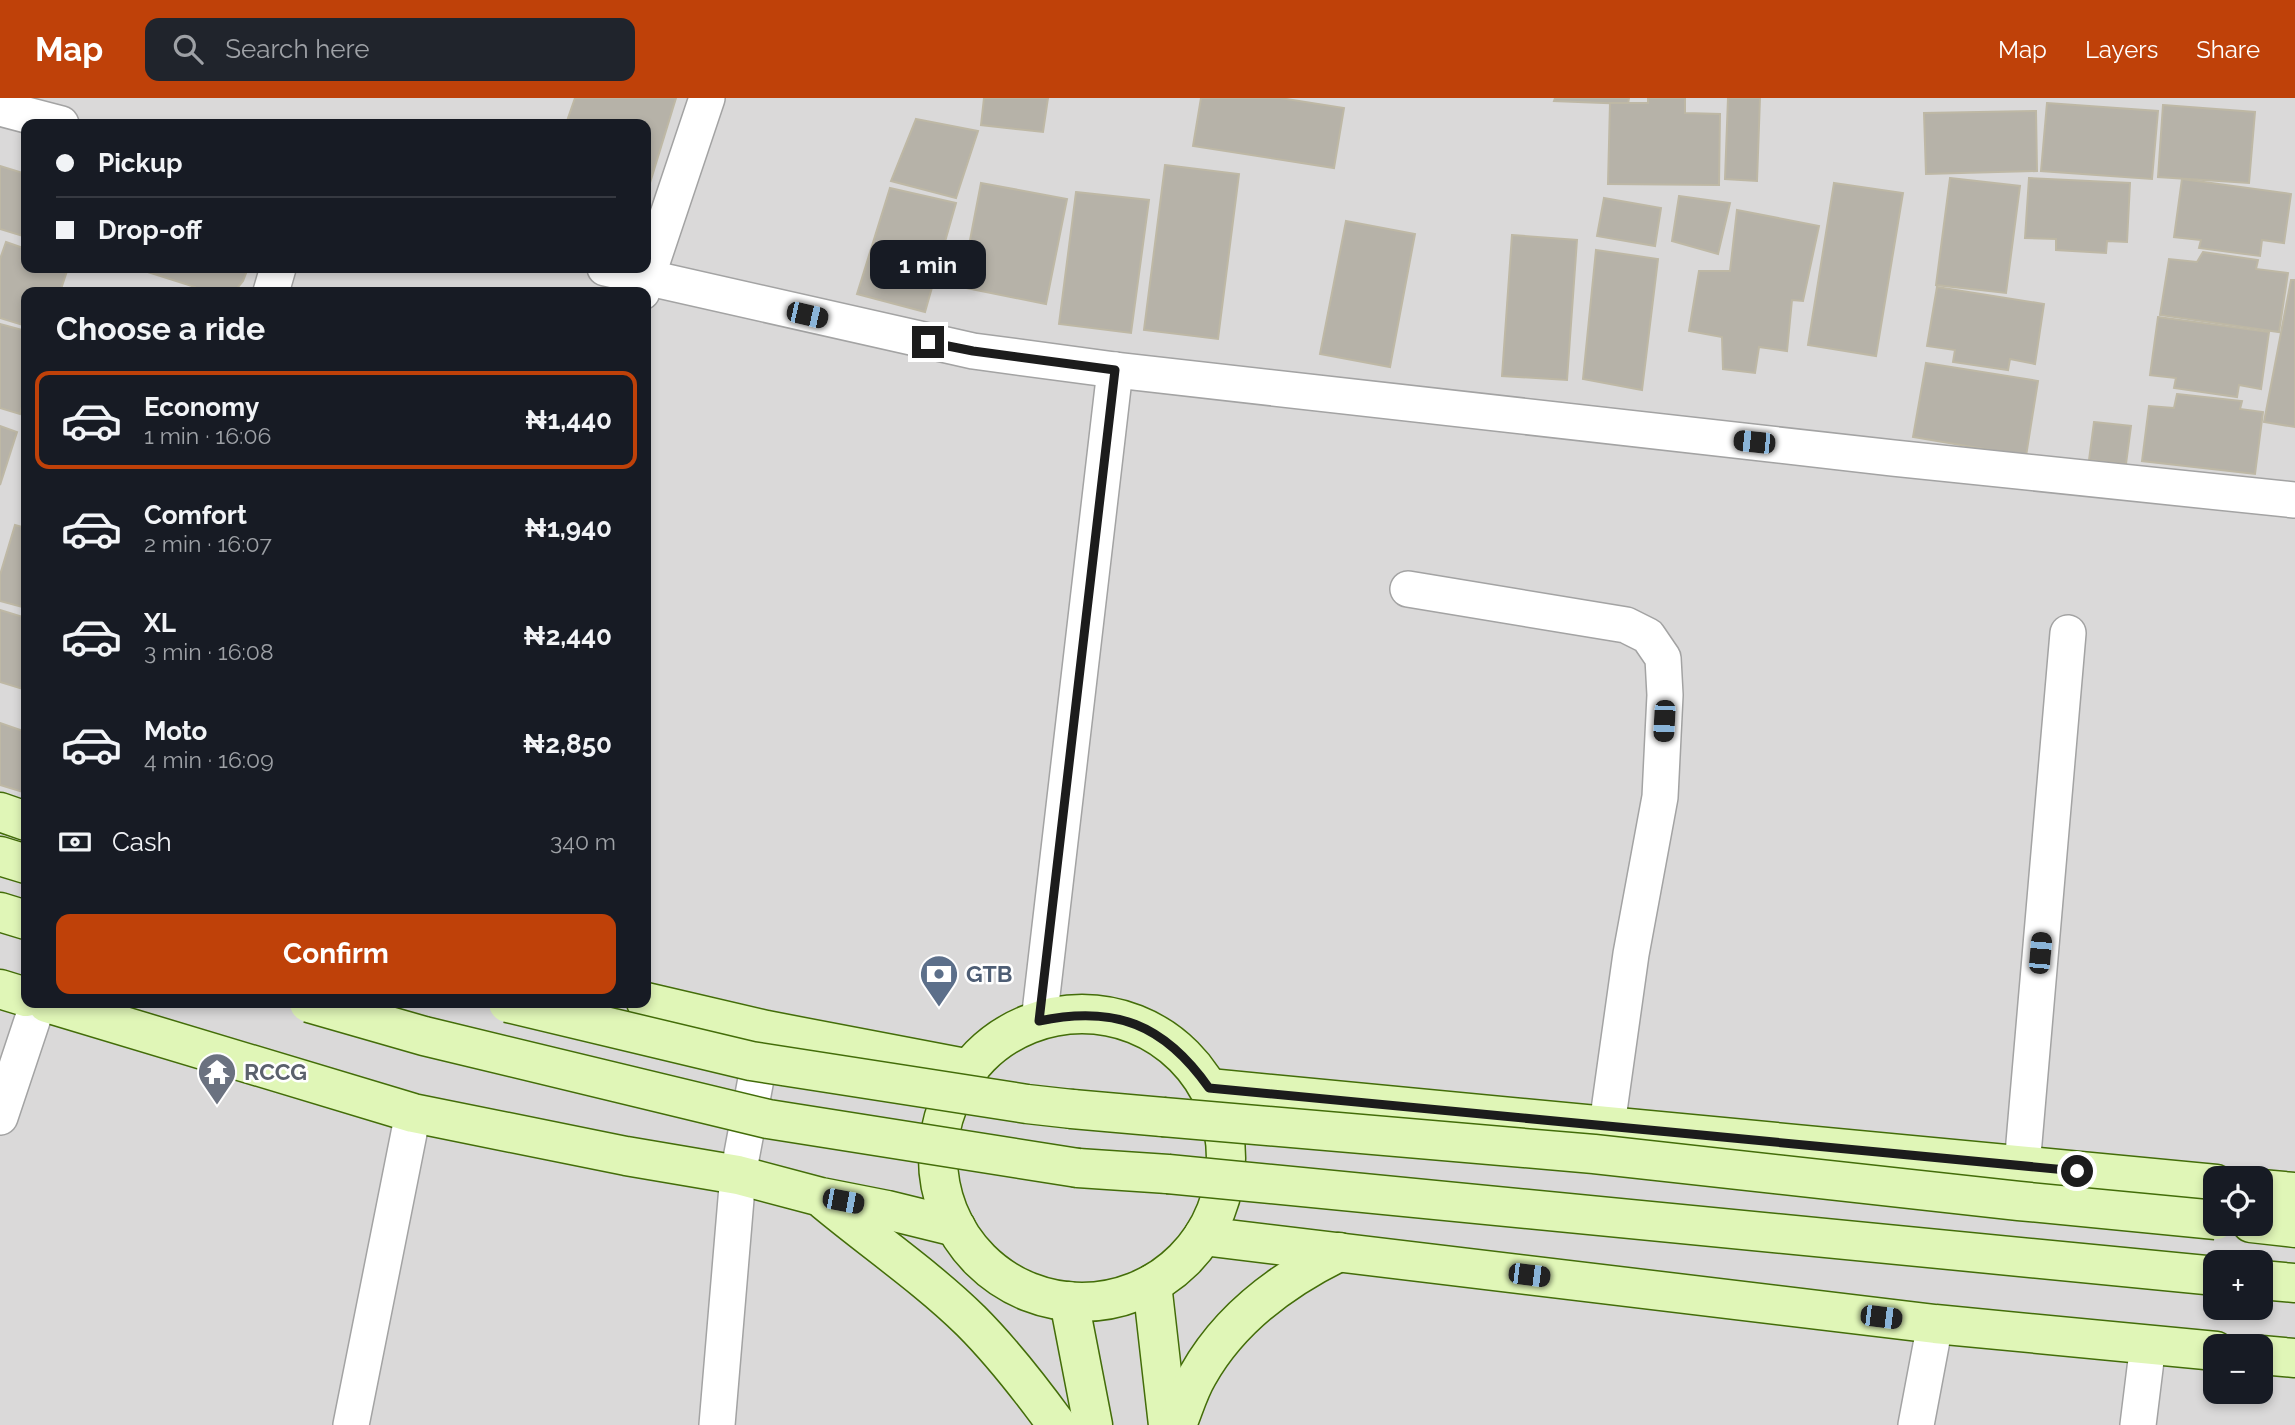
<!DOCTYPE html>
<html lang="en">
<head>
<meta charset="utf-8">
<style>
	body { margin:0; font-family:Raleway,sans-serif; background:#20242c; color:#f1f3f6; height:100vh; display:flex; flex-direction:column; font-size:26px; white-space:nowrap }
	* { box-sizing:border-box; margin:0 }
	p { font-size:23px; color:#9ea1a6 }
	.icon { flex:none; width:38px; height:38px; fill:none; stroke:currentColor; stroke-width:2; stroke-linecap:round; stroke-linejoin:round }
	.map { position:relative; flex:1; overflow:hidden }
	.drawer { position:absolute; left:21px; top:189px; width:630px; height:721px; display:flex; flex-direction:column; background:#171b24; border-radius:14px; box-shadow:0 4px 10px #0003 }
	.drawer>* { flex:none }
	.top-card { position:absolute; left:21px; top:21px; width:630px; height:154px; border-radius:14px; box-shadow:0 4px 10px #0003; display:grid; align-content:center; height:154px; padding:0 35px; background:#171b24 }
	.controls { position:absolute; left:2203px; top:1068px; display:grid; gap:14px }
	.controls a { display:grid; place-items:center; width:70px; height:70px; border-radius:14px; background:#171b24; box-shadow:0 4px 10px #0003; font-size:35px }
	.end { position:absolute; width:32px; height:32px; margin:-16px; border:9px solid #1c1c1c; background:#fff; box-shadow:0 0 0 4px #fff }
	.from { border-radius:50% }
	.bubble { position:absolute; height:49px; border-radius:14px; background:#171b24; box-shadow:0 4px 10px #0003; font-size:23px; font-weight:700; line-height:49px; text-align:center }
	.car { position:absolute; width:21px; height:42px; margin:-21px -10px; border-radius:9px; box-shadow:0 0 5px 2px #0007; background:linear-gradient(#222 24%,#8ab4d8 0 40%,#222 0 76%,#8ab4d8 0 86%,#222 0) }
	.top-card b { display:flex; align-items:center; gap:24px; height:66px; font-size:26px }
	.top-card b+b { border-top:2px solid #363941 }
	.top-card i { width:18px; height:18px; background:#f1f3f6 }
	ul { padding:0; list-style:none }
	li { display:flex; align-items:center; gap:21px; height:98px; margin:0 14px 10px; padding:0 21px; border:4px solid transparent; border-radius:14px }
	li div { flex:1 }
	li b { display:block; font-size:26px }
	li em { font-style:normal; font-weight:700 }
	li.selected { border-color:#bf4109 }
	li>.icon { width:63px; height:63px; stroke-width:1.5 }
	h2 { padding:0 35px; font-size:32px; line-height:84px }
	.pay { display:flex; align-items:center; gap:18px; height:77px; padding:0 35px; font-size:26px }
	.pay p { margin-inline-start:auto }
	.primary-button { display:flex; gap:14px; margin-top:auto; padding:14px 35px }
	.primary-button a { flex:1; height:80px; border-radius:14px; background:#bf4109; color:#fff; font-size:28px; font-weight:700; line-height:80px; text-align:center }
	header { display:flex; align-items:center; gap:42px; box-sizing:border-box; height:98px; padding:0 35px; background:#bf4109; color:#fff }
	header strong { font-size:33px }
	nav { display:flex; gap:38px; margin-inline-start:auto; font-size:24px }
	.search { width:490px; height:63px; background:#20242c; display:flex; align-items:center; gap:18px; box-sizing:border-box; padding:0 24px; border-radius:14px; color:#9ea1a6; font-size:26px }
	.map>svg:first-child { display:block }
	.residential { fill:#dad9d9; fill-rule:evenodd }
	.building { fill:#b6b2a8; stroke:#beb8a5; stroke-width:2 }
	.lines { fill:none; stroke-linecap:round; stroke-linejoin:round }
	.minor-casing { stroke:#a3a3a3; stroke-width:38 }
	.secondary-casing { stroke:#436d09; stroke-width:41 }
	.minor { stroke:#fff; stroke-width:35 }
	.secondary { stroke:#e0f6b7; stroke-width:38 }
	.secondary-bridge-casing { stroke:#436d09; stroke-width:41; stroke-linecap:butt }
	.secondary-bridge { stroke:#e0f6b7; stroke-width:38 }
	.route { stroke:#1c1c1c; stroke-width:9 }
	.labels { text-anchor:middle; stroke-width:5; stroke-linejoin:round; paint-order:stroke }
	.service-label { font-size:23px; font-weight:bold; fill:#4e5e75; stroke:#fff; text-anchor:start }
	.worship-label { font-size:23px; font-weight:bold; fill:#5b616d; stroke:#fff; text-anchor:start }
</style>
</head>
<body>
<header>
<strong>Map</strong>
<div class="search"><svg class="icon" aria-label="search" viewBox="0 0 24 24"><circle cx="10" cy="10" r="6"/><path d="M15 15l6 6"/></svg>Search here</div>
<nav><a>Map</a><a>Layers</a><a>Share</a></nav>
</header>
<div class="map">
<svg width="2295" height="1327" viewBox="0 0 2295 1327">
	<rect width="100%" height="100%" fill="#edede2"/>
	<!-- residential -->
	<path class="residential" d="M0 0H2295V1327H0ZM26 26H646V170H26ZM26 194H646V905H26ZM2216 1080H2261V1125H2216ZM2216 1164H2261V1209H2216ZM2216 1248H2261V1293H2216Z"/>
	<!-- building -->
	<g class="building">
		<path d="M575 0H676L646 98V26H566Z"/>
		<path d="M984 0H1048L1043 34 981 27Z"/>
		<path d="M1201 0H1280L1344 10 1334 70 1193 48Z"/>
		<path d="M1555 0H1629L1628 6 1554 3Z"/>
		<path d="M1648 0H1685V15L1720 16 1719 87 1608 86 1610 5H1648Z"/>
		<path d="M1728 0H1760L1757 83 1725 81Z"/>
		<path d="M2047 5 2158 13 2152 81 2041 73Z"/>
		<path d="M2163 7 2255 14 2249 85 2158 79Z"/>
		<path d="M2036 13 2037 73 1926 76 1924 15Z"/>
		<path d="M916 21 978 33 956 100 891 83Z"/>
		<path d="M1165 67 1239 76 1218 241 1144 232Z"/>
		<path d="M0 68 26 76V139L0 131Z"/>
		<path d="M1950 80 2020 88 2006 195 1936 187Z"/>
		<path d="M2029 80 2130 85 2127 144 2107 143 2106 155 2056 152V141L2025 140Z"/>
		<path d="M2182 81 2291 96 2284 145 2262 142 2260 158 2199 150 2201 142 2174 139Z"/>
		<path d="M981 85 1067 101 1046 206 961 189Z"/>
		<path d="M1834 85 1903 95 1876 258 1808 247Z"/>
		<path d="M890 90 956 105 925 214 857 196Z"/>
		<path d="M1076 94 1149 102 1131 235 1059 226Z"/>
		<path d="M1679 98 1730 105 1718 156 1672 143Z"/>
		<path d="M1604 100 1661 110 1655 148 1597 138Z"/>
		<path d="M1737 112 1819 128 1803 203 1792 202 1787 253 1759 249 1755 275 1723 271 1722 239 1689 233 1699 173H1730Z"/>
		<path d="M1346 123 1415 136 1390 269 1320 256Z"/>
		<path d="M1512 137 1577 142 1567 282 1502 278Z"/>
		<path d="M6 144 26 151V170H68L60 194H26V228L0 220V161Z"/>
		<path d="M1596 152 1658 161 1642 292 1583 281Z"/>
		<path d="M2203 154 2258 162 2256 171 2288 175 2279 234 2160 217 2169 161 2197 164Z"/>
		<path d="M142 170H248L243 183 234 194H197L195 189 141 172Z"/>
		<path d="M2291 182H2295V329L2264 324Z"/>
		<path d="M1937 189 2044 206 2035 266 2010 261 2008 272 1953 264 1955 252 1927 248Z"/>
		<path d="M2158 219 2269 234 2261 291 2239 287 2237 299 2174 290 2176 280 2150 277Z"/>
		<path d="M0 226 26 233V293L20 316 0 310Z"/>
		<path d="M1926 265 2038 283 2026 358 1913 339Z"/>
		<path d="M2177 296 2242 303 2240 311 2263 314 2255 376 2142 363 2149 308 2174 310Z"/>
		<path d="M2094 324 2131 328 2126 366 2089 362Z"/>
		<path d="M0 328 17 334 0 387Z"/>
		<path d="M15 427 26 430V510L0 503V477Z"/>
		<path d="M0 512 26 520V592L0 584Z"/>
		<path d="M0 625 26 634V695L0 687Z"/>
	</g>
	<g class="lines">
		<!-- minor casing -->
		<g class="minor-casing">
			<g id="minor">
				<path d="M0 10 61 26"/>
				<path d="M605 170 973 253 1115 272 1893 360 2295 402"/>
				<path d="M271 194 278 170"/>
				<path d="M642 194 707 0"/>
				<path d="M1408 491 1626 527 1648 538 1663 560 1665 597 1660 699 1631 856 1607 1027"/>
				<path d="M1039 923 1115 272"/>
				<path d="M0 1019 38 905"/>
				<path d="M2022 1068 2068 535"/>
				<path d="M351 1327 413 1015"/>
				<path d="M717 1327 738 1077 764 938"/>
				<path d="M1916 1327 1935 1226"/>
				<path d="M2138 1327 2148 1246"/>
			</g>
		</g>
		<!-- secondary casing -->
		<g class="secondary-casing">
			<g id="secondary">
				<path d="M0 714 26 723"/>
				<path d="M0 758 26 766"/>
				<path d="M0 814 26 822"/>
				<path d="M0 891 26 899"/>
				<path d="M646 904 766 932 970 971"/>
				<path d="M47 905 413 1015 626 1058 738 1077 821 1099 887 1112 956 1129"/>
				<circle cx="1082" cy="1060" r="144"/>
				<path d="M1209 990 2216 1086"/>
				<path d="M1072 1011 1163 1019"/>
				<path d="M1078 1070 1168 1076"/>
				<path d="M2261 1091 2295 1094"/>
				<path d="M825 1103C873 1143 926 1179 971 1223 1003 1255 1030 1290 1057 1327"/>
				<path d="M2251 1125 2295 1130"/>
				<path d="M1203 1138 1935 1226 2216 1253"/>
				<path d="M2261 1182 2295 1185"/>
				<path d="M1152 1186 1168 1327"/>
				<path d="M1069 1203 1093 1327"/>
				<path d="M2261 1257 2295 1260"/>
				<path d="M1177 1327C1184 1310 1189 1292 1198 1277 1230 1220 1282 1182 1339 1154"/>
			</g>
		</g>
		<!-- minor -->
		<use href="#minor" class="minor"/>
		<!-- secondary -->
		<use href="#secondary" class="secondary"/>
		<!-- secondary-bridge casing -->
		<g class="secondary-bridge-casing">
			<g id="secondary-bridge">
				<path d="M309 905 424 938 768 1021 1078 1070"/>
				<path d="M508 905 751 963 1027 1006 1072 1011"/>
				<path d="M1163 1019 1594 1056 2019 1103 2216 1122"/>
				<path d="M1168 1076 2216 1178"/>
			</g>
		</g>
		<!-- secondary-bridge -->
		<use href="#secondary-bridge" class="secondary-bridge"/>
	</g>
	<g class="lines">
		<!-- route -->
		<path class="route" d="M928 244 973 253 1115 272 1039 923C1115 907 1164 926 1209 990L2077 1073"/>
	</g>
	<!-- icons -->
	<defs>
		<g id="bank-pin" transform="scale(2.0125)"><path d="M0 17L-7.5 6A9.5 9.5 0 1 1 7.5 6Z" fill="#5c6f8a" stroke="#fff"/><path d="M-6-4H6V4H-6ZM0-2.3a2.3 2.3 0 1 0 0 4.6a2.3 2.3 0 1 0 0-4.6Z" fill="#fff"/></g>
		<g id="temple-pin" transform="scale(2.0125)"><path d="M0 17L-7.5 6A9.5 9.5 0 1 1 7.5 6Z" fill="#6b7280" stroke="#fff"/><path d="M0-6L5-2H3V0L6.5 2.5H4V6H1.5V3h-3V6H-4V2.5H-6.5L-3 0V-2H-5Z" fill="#fff"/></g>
	</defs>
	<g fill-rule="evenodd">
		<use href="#bank-pin" x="939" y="876"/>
		<use href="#temple-pin" x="217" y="974"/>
	</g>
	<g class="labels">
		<!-- service labels -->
		<g class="service-label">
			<text x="966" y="884">GTB</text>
		</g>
		<!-- worship labels -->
		<g class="worship-label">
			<text x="244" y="982">RCCG</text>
		</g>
	</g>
</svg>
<div class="controls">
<a><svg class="icon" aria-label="locate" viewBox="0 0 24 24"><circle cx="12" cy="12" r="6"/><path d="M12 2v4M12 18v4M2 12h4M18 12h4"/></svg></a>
<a>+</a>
<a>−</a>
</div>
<i class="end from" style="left:2077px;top:1073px"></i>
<i class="end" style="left:928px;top:244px"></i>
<div class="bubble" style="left:870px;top:142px;width:116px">1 min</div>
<i class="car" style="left:807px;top:217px;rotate:103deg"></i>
<i class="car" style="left:1754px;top:344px;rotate:276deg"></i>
<i class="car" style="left:1664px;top:623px;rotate:183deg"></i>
<i class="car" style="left:2040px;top:855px;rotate:5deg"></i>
<i class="car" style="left:843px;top:1103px;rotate:101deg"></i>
<i class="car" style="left:1529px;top:1177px;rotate:97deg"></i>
<i class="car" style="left:1881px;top:1219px;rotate:97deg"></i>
<div class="top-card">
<b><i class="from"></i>Pickup</b>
<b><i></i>Drop-off</b>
</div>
<section class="drawer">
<h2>Choose a ride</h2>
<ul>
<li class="selected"><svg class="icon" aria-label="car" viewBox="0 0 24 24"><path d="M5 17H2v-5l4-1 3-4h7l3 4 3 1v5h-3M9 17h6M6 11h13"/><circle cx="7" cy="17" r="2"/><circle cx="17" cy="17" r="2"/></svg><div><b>Economy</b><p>1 min · 16:06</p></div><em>₦1,440</em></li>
<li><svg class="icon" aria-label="car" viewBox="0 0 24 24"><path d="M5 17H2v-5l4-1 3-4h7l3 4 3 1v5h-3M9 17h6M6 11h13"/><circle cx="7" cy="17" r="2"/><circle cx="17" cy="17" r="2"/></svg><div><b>Comfort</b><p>2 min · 16:07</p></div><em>₦1,940</em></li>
<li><svg class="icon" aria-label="car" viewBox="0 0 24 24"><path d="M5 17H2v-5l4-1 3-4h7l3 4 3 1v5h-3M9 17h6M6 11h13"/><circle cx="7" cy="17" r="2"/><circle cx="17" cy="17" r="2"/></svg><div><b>XL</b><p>3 min · 16:08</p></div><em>₦2,440</em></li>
<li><svg class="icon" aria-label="car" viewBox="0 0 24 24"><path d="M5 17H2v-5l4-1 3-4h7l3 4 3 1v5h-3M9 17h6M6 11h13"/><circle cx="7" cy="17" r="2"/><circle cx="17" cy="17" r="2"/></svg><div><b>Moto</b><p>4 min · 16:09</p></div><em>₦2,850</em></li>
</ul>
<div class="pay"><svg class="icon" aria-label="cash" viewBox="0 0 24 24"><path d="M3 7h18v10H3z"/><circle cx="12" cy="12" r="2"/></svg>Cash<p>340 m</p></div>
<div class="primary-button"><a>Confirm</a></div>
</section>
</div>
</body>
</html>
